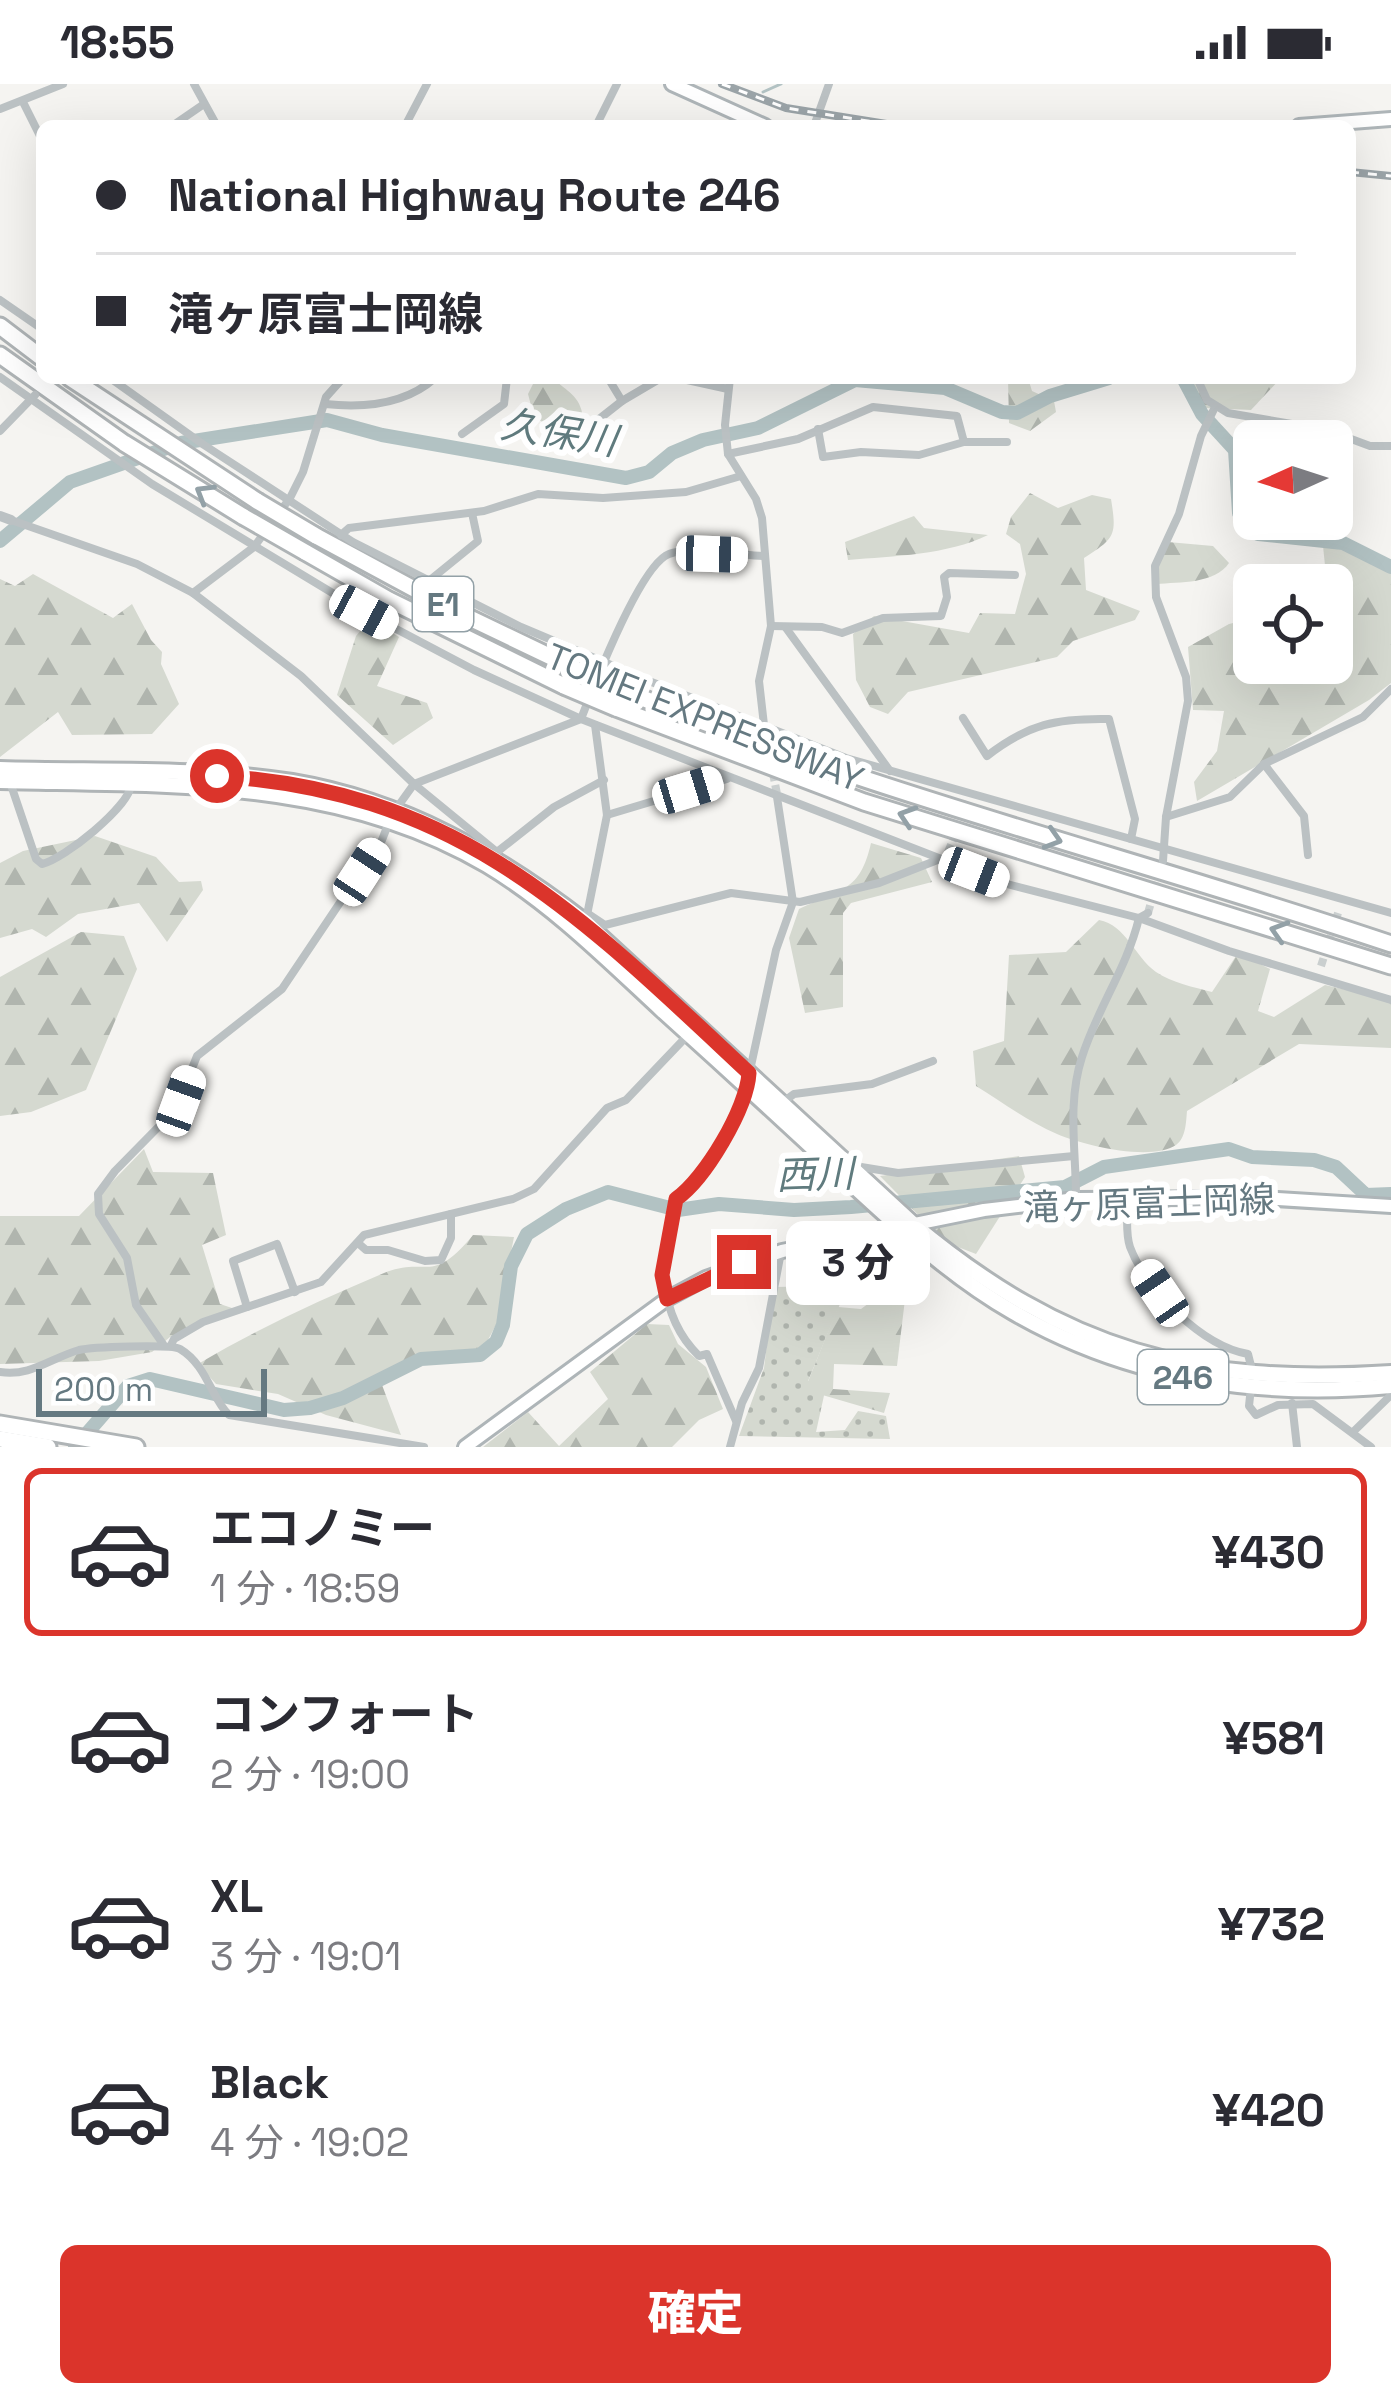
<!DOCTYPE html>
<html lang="ja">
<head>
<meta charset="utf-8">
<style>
	body { margin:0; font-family:"Space Grotesk","Noto Sans JP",sans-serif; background:#f7f7f7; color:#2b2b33; height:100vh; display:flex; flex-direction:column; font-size:45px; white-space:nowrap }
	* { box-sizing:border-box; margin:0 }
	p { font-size:39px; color:#7c7c81 }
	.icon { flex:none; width:66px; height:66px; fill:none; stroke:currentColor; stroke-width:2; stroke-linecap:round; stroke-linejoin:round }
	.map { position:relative; height:1363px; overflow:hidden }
	.panel { display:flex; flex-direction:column; background:#fff; flex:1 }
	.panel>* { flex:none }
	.hud { position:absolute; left:36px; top:36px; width:1320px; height:264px; border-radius:18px; box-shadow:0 12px 48px #0002; display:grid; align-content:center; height:264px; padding:0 60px; background:#fff }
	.needle { width:78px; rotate:267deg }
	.controls { position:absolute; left:1233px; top:336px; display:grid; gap:24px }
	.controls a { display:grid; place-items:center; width:120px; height:120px; border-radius:18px; background:#fff; box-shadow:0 12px 48px #0002; font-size:60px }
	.scale { position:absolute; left:36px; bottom:30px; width:231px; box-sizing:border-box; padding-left:12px; border:6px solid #657981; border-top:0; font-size:33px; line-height:42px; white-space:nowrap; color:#657981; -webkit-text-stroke:9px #fff; paint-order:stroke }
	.end { position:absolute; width:54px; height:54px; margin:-27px; border:15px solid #db342b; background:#fff; box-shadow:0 0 0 6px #fff }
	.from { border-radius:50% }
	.bubble { position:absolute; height:84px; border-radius:18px; background:#fff; box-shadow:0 12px 48px #0002; font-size:39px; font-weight:800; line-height:84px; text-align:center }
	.car { position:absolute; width:36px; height:72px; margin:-36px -18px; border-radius:15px; box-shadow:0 0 9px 3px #0007; background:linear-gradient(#fff 24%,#345 0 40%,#fff 0 76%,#345 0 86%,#fff 0) }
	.hud b { display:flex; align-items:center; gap:42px; height:114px; font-size:45px }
	.hud b+b { border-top:3px solid #e1e1e2 }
	.hud i { width:30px; height:30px; background:#2b2b33 }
	ul { padding:21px 0 0; list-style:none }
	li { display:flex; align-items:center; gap:36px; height:168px; margin:0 24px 18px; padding:0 36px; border:6px solid transparent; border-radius:18px }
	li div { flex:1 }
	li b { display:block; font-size:45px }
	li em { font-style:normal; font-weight:800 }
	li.active { border-color:#db342b }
	li>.icon { width:108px; height:108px; stroke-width:1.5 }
	.button { display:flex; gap:24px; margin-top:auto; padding:24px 60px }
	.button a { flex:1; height:138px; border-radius:18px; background:#db342b; color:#fff; font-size:48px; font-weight:800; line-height:138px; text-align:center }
	.status { display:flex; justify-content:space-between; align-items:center; height:84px; padding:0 60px; background:#fff; direction:ltr }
	.status svg { height:33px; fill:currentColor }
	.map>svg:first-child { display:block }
	.grass { fill:url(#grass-dots) }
	.forest { fill:url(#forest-firs) }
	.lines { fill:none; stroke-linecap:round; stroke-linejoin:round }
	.stream { stroke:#b2c2c3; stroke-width:3 }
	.river { stroke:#b2c2c3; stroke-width:14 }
	.minor-tunnel { stroke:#cacfcf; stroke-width:8; stroke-dasharray:8 4; stroke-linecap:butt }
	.secondary-casing { stroke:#aeb5b8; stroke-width:18 }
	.trunk-casing { stroke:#afb4b6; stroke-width:20 }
	.motorway-casing { stroke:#afb4b6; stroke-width:21 }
	.minor { stroke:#bbc1c3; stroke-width:8 }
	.tertiary { stroke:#bbc1c3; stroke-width:10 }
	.secondary { stroke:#fff; stroke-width:12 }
	.trunk { stroke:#fff; stroke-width:14 }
	.motorway { stroke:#fff; stroke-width:15 }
	.rail-casing { stroke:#9ba4a8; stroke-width:8 }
	.rail { stroke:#fff; stroke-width:3; stroke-dasharray:9; stroke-linecap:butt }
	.motorway-bridge-casing { stroke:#afb4b6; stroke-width:21; stroke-linecap:butt }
	.motorway-bridge { stroke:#fff; stroke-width:15 }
	.oneway { stroke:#93a1a7 }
	.route { stroke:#db342b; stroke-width:15 }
	.labels { text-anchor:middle; stroke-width:12; stroke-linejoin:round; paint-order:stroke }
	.shield { fill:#fff; stroke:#93a1a7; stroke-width:3 }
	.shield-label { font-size:33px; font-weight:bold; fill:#657981 }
	.street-label { font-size:36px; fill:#657981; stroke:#fff }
	.water-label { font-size:39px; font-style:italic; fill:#607b7e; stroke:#fff }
</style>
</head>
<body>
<div class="status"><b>18:55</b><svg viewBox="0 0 49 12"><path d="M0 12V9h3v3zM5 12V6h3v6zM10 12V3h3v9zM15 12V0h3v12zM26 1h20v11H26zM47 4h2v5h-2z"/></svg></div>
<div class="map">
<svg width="1391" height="1363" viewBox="0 0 1391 1363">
	<defs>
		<pattern id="grass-dots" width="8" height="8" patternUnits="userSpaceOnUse" patternTransform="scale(3)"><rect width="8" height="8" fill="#d5d9d0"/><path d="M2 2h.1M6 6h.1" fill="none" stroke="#b0b5ae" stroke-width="1.8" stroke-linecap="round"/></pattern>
		<pattern id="forest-firs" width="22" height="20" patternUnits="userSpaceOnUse" patternTransform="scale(3)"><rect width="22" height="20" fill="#d5d9d0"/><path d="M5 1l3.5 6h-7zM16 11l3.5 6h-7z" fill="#b0b5ae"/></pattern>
	</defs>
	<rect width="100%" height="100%" fill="#f5f4f1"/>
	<!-- grass -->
	<path class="grass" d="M828 1202 840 1220 808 1297 825 1307 816 1348 845 1346 858 1327 886 1332 890 1355 739 1352 764 1284 774 1203Z"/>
	<!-- forest -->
	<g class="forest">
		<path d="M536 294H553C567 308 580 311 583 333L576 337 564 331 551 343 534 333 528 310Z"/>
		<path d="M1008 294H1028L1032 307 1054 317 1056 328 1030 347 1009 339Z"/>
		<path d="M1181 294H1281L1251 326 1205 324Z"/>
		<path d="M1030 409 1058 424 1092 411 1111 415C1117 452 1115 454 1084 474L1086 506 1140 527 1135 536 1073 557 1057 573 908 608 888 630 870 623 856 596 853 550 874 532 969 549 980 529 1015 530 1026 490 1020 460 1006 450 1011 433Z"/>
		<path d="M914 432 924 444 988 451C947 471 894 472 848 476L845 458Z"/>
		<path d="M1168 458 1213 462 1229 479C1215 500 1180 498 1156 500L1155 482Z"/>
		<path d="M1334 458 1391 480V599L1369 616 1197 717 1194 698 1217 667 1224 627 1193 626 1188 563 1229 540 1254 534V579H1332V501H1327L1323 462Z"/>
		<path d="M33 490 113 534 132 520 151 556 162 568 161 580 179 620 152 650 72 651 58 628 0 673V495L15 502Z"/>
		<path d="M370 535 399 553 377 602 427 619 433 634 393 661 337 611 356 552Z"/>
		<path d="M95 752 156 773 179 798 201 797 203 806 167 858 139 819 78 830 46 853 32 845 0 854V779L23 767Z"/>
		<path d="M871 759 921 774 932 798 851 819 843 829V923L805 929 789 854 799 825C841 805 860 808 871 759Z"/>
		<path d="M1099 836C1126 841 1134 872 1156 888 1172 899 1194 903 1212 908L1238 869 1270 885 1258 927 1274 933 1325 901 1391 916V964L1299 960 1187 1027C1186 1038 1186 1054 1176 1061 1151 1078 1082 1061 1057 1050 1029 1038 1002 1018 976 1002L973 967 1004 957 1009 871 1066 868Z"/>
		<path d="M81 848 124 852 137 885 86 1006 31 1028 0 1032V893Z"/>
		<path d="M144 1065 153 1088 213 1089 226 1151 202 1161 220 1220 238 1226 170 1253 152 1268 99 1277 0 1280V1132H79Z"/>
		<path d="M1019 1072 1025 1093 976 1170 945 1158 880 1092Z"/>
		<path d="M473 1151 514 1153 497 1239 480 1271 421 1275 382 1301 401 1351 326 1331 278 1310 216 1300 198 1280C257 1245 320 1216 384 1189 428 1171 430 1203 473 1151Z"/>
		<path d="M890 1178 909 1182 897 1282 834 1280 833 1305 890 1309 884 1329 819 1310 807 1300 838 1223 861 1225 880 1211Z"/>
		<path d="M647 1240 669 1241 678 1260 706 1283 723 1325 699 1336 672 1363H483L528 1328 559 1362 608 1315 590 1288Z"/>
	</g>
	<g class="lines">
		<!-- stream -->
		<g class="stream">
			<path d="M763 8 781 0"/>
			<path d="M739 42 740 41"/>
		</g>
		<!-- river -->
		<g class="river">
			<path d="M1183 294 1202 330 1235 366 1239 429 1258 450 1343 459 1391 483"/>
			<path d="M0 457 70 398 181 359 327 336 382 351 626 394 649 388 672 369 703 356 758 344 855 296 945 304 1002 328 1017 329 1050 312 1109 294"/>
			<path d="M75 1363 128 1302 150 1295 284 1326 310 1324 343 1314 421 1275 480 1271 496 1258 503 1241 511 1182 527 1150 566 1125 608 1108 678 1126 719 1120 794 1126 851 1123 1065 1103 1104 1083 1229 1065 1252 1073 1314 1076 1336 1083 1366 1111 1391 1110"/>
		</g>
		<!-- minor-tunnel -->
		<g class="minor-tunnel">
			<path d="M764 642 777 710"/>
			<path d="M948 768 969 718"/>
			<path d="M1148 829 1159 790"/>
			<path d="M1321 882 1338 829"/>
		</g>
		<!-- secondary casing -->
		<g class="secondary-casing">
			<g id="secondary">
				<path d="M672 0 765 42"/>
				<path d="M1299 42 1391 35"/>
				<path d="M465 1363 667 1215 706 1194 782 1167 984 1126 1076 1115 1260 1114 1391 1122"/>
			</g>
		</g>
		<!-- trunk casing -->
		<g class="trunk-casing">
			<g id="trunk">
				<path d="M0 685C96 688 197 683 292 698 404 717 497 770 585 838L913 1140C1065 1267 1195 1302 1391 1289"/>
				<path d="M0 697C166 701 338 693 487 781 552 820 607 875 662 926 723 981 783 1036 843 1092 896 1141 950 1192 1013 1228 1129 1295 1260 1314 1391 1302"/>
			</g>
		</g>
		<!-- motorway casing -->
		<g class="motorway-casing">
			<g id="motorway">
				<path d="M0 242 42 274"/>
				<path d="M0 271 124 359 244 433"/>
				<path d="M70 294 257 417"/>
				<path d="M316 452 453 526 572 583"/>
				<path d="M305 468 389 516 564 602"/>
				<path d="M625 607C874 710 1136 774 1391 860"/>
				<path d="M616 624 864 718 1391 882"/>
				<path d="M0 1340 136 1363"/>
				<path d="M0 1355 48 1363"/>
			</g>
		</g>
		<!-- minor -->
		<g class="minor">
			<path d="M194 0 217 42"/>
			<path d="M23 18 42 56"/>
			<path d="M0 25 63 0"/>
			<path d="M172 42 204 20"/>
			<path d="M405 42 427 0"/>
			<path d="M596 42 617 0"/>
			<path d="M814 42 829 0"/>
			<path d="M0 216 42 245"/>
			<path d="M0 293 152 400 364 528 474 586 581 635 1003 799 1139 834 1229 867 1391 916"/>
			<path d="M110 294 204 361 353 458 521 543 649 597 846 674 1391 829"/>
			<path d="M608 294 622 317"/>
			<path d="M678 294 728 305"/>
			<path d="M730 294 725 341 728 370 756 415 762 434 771 542 759 597 764 641"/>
			<path d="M1197 294 1207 316 1228 329 1327 346 1370 362H1391"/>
			<path d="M325 320C362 324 405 321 435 294"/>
			<path d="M818 345 823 373 861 368 919 371 964 358H1007"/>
			<path d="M0 347 35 311"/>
			<path d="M462 350 504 320 507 294"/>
			<path d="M575 354 622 317 661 294"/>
			<path d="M728 370 798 355 873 323 957 332 964 358"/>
			<path d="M11 436 137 480 193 509 301 592 414 700 396 725"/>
			<path d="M341 451 349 444 484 427 538 410 603 414 686 408 741 392"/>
			<path d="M430 496 478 457 472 429"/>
			<path d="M193 509 254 463 290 414 303 388 326 313 343 294"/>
			<path d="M771 542 822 543 842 549 883 534 941 532 947 513 944 493 949 489 1015 491"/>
			<path d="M786 544 890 687"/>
			<path d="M963 634 987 672C1028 640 1057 634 1109 635L1135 735 1131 755"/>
			<path d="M1264 680 1304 732 1308 771"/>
			<path d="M604 696 554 723 497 768 414 700 581 635C593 604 640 481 669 470 688 462 740 471 763 472"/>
			<path d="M10 698 36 775 42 780C64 775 129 723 131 701"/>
			<path d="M607 731 727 695"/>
			<path d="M1166 733 1230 713 1264 680 1363 633 1391 605"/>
			<path d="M1163 777 1166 733 1188 617 1186 593 1156 513 1155 482 1179 430 1201 352 1215 323"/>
			<path d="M587 829 605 841 731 809 800 818 879 799 940 775"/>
			<path d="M587 831 607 731 595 641"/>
			<path d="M749 991 776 866 793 818 777 713"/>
			<path d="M783 1018 794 1010 872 1000 933 977"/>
			<path d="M855 1082 898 1089 1074 1072"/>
			<path d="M1076 1114C1076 1066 1067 1019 1082 973 1097 925 1127 884 1139 834L1148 829"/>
			<path d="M1127 1115C1128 1130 1125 1149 1130 1163 1146 1206 1202 1262 1248 1270L1253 1290"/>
			<path d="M358 1159 366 1166H388L425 1177 441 1176 451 1154V1130"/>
			<path d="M247 1223 233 1177 277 1160 295 1208"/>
			<path d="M163 1260 136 1221 127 1174 99 1130 98 1110 115 1087 176 1025 197 972 282 905 382 756 389 738"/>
			<path d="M171 1261 174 1255 203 1238 321 1198 364 1151 513 1115 534 1105 607 1024 626 1016 688 951"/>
			<path d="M0 1288C30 1293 51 1274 79 1266 91 1263 171 1260 180 1265 207 1281 212 1316 229 1331L424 1363"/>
			<path d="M1251 1303 1249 1322 1256 1331 1278 1321 1313 1320 1371 1363"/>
			<path d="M1292 1319 1297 1363"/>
			<path d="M736 1337 707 1270 699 1272C657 1231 657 1168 676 1115 704 1095 735 1038 748 1006"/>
			<path d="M1353 1348 1391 1311"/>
			<path d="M730 1363 742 1319 759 1284 781 1168"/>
		</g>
		<!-- tertiary -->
		<path class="tertiary" d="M0 432 11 436"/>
		<!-- secondary -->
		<use href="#secondary" class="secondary"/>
		<!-- trunk -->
		<use href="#trunk" class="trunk"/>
		<!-- motorway -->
		<use href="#motorway" class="motorway"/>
		<!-- rail casing -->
		<g class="rail-casing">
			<g id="rail">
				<path d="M722 0 786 24 899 42"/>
				<path d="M1350 88 1391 92"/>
			</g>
		</g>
		<!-- rail -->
		<use href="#rail" class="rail"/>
		<!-- motorway-bridge casing -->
		<g class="motorway-bridge-casing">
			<g id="motorway-bridge">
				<path d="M257 417 316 452"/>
				<path d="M244 433 305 468"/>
				<path d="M572 583 625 607"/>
				<path d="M564 602 616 624"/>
			</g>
		</g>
		<!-- motorway-bridge -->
		<use href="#motorway-bridge" class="motorway-bridge"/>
	</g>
	<!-- one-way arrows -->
	<defs><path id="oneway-chevron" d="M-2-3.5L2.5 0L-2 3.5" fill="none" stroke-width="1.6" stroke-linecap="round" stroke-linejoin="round" transform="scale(3)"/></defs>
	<g class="oneway">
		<use href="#oneway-chevron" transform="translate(204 409) rotate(-149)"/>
		<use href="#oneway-chevron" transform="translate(907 732) rotate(-162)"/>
		<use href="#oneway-chevron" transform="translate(1053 755) rotate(17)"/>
		<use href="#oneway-chevron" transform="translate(1279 847) rotate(-163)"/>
	</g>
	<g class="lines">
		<!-- route -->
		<path class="route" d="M217 692C460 706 582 833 749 989 747 1024 705 1095 676 1115L662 1191 667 1215 744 1178"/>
	</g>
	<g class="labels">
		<!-- shield labels -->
		<g class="shield">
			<rect x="413" y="493" width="60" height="54" rx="9"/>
			<rect x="1138" y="1266" width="90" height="54" rx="9"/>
		</g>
		<g class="shield-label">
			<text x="443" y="532">E1</text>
			<text x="1183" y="1305">246</text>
		</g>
		<!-- street labels -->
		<g class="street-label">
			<text transform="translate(705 633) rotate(22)" y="13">TOMEI EXPRESSWAY</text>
			<text transform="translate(1149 1119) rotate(-2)" y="13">滝ヶ原富士岡線</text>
		</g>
		<!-- water labels -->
		<g class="water-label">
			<text transform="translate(559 348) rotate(9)" y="14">久保川</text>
			<text transform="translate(815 1090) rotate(-2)" y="14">西川</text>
		</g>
	</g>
</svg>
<div class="controls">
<a><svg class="needle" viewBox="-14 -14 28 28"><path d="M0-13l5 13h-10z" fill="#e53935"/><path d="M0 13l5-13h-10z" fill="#7c7c81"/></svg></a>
<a><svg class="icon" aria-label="locate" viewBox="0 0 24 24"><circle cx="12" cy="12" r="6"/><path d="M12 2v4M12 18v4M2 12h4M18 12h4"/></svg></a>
</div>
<div class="scale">200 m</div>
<i class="end from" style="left:217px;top:692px"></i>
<i class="end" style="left:744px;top:1178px"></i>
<div class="bubble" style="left:786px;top:1137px;width:144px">3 分</div>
<i class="car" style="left:712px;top:470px;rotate:92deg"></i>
<i class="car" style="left:364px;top:528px;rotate:118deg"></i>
<i class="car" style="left:688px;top:706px;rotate:73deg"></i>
<i class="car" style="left:362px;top:788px;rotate:33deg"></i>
<i class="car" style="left:974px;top:788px;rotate:111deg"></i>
<i class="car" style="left:181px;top:1017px;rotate:20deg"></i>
<i class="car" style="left:1160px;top:1209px;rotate:326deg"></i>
<div class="hud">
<b><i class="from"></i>National Highway Route 246</b>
<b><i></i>滝ヶ原富士岡線</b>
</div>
</div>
<section class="panel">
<ul>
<li class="active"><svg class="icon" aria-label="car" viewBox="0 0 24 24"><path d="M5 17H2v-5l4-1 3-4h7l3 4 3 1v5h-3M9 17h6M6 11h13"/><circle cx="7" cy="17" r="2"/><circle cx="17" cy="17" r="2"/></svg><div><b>エコノミー</b><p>1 分 · 18:59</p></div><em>¥430</em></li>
<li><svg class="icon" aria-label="car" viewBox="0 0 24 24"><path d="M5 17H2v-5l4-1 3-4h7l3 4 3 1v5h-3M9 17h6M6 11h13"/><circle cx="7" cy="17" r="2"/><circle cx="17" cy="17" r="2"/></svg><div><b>コンフォート</b><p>2 分 · 19:00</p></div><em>¥581</em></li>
<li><svg class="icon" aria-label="car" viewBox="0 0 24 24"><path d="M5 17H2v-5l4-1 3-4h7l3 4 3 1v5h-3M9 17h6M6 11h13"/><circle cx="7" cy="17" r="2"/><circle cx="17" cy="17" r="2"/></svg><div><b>XL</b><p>3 分 · 19:01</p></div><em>¥732</em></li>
<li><svg class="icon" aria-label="car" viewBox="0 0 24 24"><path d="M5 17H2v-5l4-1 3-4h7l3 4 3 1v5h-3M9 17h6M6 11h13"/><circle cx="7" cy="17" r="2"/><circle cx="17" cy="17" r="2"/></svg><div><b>Black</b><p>4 分 · 19:02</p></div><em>¥420</em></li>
</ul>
<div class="button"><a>確定</a></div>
</section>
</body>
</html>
